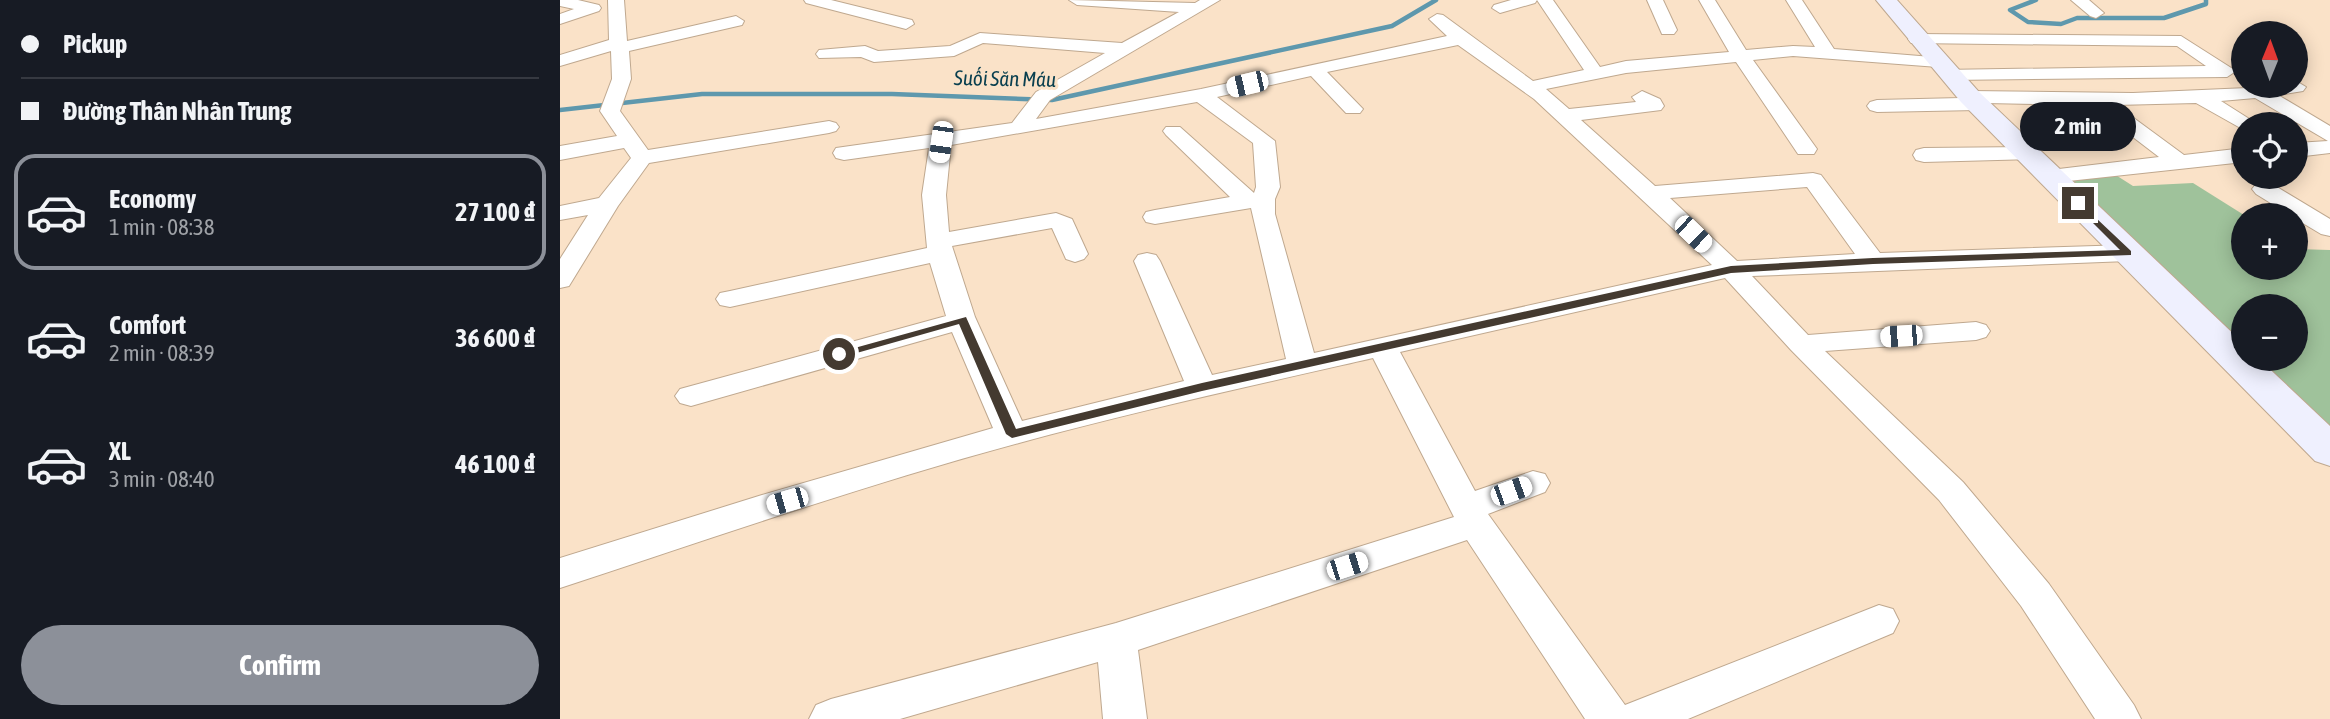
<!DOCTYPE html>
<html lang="en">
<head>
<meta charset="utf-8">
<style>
	body { margin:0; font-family:"Asap Condensed",sans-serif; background:#20242c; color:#f1f3f6; height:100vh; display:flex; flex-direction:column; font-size:26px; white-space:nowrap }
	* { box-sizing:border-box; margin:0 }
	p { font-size:23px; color:#9ea1a6 }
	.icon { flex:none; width:38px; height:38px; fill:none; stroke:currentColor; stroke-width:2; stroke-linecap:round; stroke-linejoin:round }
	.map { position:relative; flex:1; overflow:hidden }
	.panel { display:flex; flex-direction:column; background:#171b24; width:560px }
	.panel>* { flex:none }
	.guide { display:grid; align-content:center; height:154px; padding:0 21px; background:#171b24 }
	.needle { width:46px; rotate:1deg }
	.fabs { position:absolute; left:1671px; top:21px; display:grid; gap:14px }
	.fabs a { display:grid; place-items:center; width:77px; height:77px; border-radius:50%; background:#171b24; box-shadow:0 4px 18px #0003; font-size:35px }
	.end { position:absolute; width:32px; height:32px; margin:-16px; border:9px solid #443a30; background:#fff; box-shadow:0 0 0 4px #fff }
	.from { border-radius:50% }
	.bubble { position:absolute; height:49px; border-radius:24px; background:#171b24; box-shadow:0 4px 18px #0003; font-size:23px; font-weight:700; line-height:49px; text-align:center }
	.car { position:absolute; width:21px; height:42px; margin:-21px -10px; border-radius:9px; box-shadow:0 0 5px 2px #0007; background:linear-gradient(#fff 24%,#345 0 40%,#fff 0 76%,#345 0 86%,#fff 0) }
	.guide b { display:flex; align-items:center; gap:24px; height:66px; font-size:26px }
	.guide b+b { border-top:2px solid #363941 }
	.guide i { width:18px; height:18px; background:#f1f3f6 }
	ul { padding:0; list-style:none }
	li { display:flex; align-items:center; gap:21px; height:116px; margin:0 14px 10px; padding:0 7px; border:4px solid transparent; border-radius:21px }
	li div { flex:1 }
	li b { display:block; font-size:26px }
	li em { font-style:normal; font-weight:700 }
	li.on { border-color:#8c9099 }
	li>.icon { width:63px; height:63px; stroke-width:1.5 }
	.action { display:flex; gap:14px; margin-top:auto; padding:14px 21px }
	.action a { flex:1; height:80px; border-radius:42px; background:#8c9099; color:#fff; font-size:28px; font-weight:700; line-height:80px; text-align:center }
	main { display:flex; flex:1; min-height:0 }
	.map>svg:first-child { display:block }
	.green { fill:#9fc29b }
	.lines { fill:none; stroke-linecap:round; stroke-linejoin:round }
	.stream { stroke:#5e98ad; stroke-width:4.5 }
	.street-casing { stroke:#bfa88f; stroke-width:2 }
	.secondary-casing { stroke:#bfa88f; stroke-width:2 }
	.street { fill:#fff; fill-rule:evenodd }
	.secondary { fill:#eff0fe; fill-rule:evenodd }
	.route { fill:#443a30 }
	.labels { text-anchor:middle; stroke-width:6; stroke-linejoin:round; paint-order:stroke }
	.far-water-label { font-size:21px; font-style:italic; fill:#093f4f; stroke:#fae2c8 }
</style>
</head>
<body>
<main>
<section class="panel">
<div class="guide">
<b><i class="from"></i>Pickup</b>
<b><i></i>Đường Thân Nhân Trung</b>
</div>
<ul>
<li class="on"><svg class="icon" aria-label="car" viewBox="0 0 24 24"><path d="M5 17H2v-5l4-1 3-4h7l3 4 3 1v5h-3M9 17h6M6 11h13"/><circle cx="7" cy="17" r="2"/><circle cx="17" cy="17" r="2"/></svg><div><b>Economy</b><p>1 min · 08:38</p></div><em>27 100 ₫</em></li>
<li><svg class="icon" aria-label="car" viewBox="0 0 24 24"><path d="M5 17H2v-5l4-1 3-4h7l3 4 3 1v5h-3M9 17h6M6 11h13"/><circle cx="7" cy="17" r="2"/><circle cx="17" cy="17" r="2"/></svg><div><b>Comfort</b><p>2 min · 08:39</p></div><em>36 600 ₫</em></li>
<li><svg class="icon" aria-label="car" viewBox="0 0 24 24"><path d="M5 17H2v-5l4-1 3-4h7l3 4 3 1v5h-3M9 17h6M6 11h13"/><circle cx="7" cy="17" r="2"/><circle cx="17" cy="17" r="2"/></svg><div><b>XL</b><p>3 min · 08:40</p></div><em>46 100 ₫</em></li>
</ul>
<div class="action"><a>Confirm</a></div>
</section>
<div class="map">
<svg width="1770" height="719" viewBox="0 0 1770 719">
	<rect width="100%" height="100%" fill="#fae2c8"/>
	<!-- green -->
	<path class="green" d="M1551 172 1573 186 1633 183 1684 215V268H1736V249L1770 250V435L1690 359H1736V306H1684L1683 352 1504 179Z"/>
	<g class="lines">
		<!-- stream -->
		<g class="stream">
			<path d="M1476 0 1450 10 1468 22 1501 24 1517 18H1604L1646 4V0"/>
			<path d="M0 110 142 94H332L492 100 832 26 876 0"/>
		</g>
		<!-- street casing -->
		<g class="street-casing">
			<g id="street">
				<path d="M0 0H18L39 5 41 8 39 11 0 24V14L14 9 0 6Z"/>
				<path d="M48 0H64L67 41 176 16 184 21 182 25 69 51 71 79 60 111 88 150 269 121 276 123 279 127 276 131 269 133 89 163 58 206 9 286 0 288V259L28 215 0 220V206L39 198 71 158 64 148 0 160V146L57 136 40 111 52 79 51 51 0 66V55L49 40Z"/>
				<path d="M244 0H271L352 20 354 24 346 29 246 3Z"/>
				<path d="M509 0 635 3 640 0H660L490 100 476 119 641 89 887 36 869 19 877 14 883 15 973 81 1024 70 977 0H993L1040 67 1066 61 1169 52 1139 0H1155L1186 50 1233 46 1255 47 1226 0H1242L1274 49 1384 58 1387 62 1384 66 1378 67 1233 56 1193 60 1257 149 1254 154H1238L1176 62 1066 73 986 89 1009 109 1076 102 1072 97 1082 91 1100 99 1104 106 1101 110 1021 120 1095 186 1253 173 1261 175 1320 253 1568 245 1577 248 1581 253 1577 258 1568 261 1192 276 1248 335 1416 322 1426 325 1430 331 1426 337 1416 340 1265 351 1403 482 1489 584 1574 705 1581 719H1535L1461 606 1379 500 1231 350 1165 278 840 352 915 491 973 471 985 474 990 483 985 492 928 514 1065 705 1319 605 1333 609 1339 621 1333 633 1128 719H1025L907 540 578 650 587 719H543L538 662 340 719H249L256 705 271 699 556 623 894 517 813 358C695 385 576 411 459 443 304 485 152 538 0 588V558L202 495 433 428 392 332 131 406 120 403 115 396 120 389 386 316 370 263 170 307 160 305 156 299 160 293 170 291 367 248 362 195 369 148 284 160 276 158 273 153 276 148 452 123 476 92 545 53 423 43 394 56 314 62 301 57 259 58 256 54 259 50 305 46 318 51 390 46 420 33 562 43 619 12 517 5ZM898 45 974 99 1152 265 754 353 715 214V199L720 187 715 141 657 97 751 76 786 113H800L803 109 767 72ZM637 102 693 143 696 187 694 193 620 127H606L603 131 606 135 670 197 595 210 586 212 583 217 586 222 595 224 691 208 726 359 652 375 600 261 596 255 587 253 578 255 574 261 624 381 462 421 415 317 392 246 492 228 506 259 515 262 524 259 528 254 512 219 496 213 389 232 386 195 391 145ZM1247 187 1295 254 1177 261 1110 198Z"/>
				<path d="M951 0H977L975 3 940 13 932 8 934 5Z"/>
				<path d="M1087 0H1103L1117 30 1114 34H1102Z"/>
				<path d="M1511 0H1529L1544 13 1536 18 1530 16Z"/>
				<path d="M1357 34 1621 36 1676 71 1667 77 1389 80 1382 78 1380 74 1382 70 1646 66 1617 46 1351 43 1348 39Z"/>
				<path d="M1736 81 1746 87 1743 91 1718 95 1770 126V153L1736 157V143L1768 141 1695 98 1661 101 1691 120 1694 124H1684V130L1636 103 1556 105 1624 155 1684 148V162L1490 183 1482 181 1479 176 1482 171 1599 157 1531 105 1426 103 1424 108 1417 110 1317 112 1310 110 1307 106 1310 102 1317 100 1401 98 1403 93 1410 91 1573 93 1736 86Z"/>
				<path d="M1468 147 1476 149 1479 154 1476 159 1364 162 1356 160 1353 155 1356 150 1364 148Z"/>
				<path d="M1704 182 1712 184 1770 219V236L1761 234 1736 219V215H1730L1696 194 1692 189 1696 184Z"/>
			</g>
		</g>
		<!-- secondary casing -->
		<g class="secondary-casing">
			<path id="secondary" d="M1316 0H1337L1419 92 1684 344V359H1699L1770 426V466L1755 461 1401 102Z"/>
		</g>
		<!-- street -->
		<use href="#street" class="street"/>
		<!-- secondary -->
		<use href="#secondary" class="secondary"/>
	</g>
	<!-- route -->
	<path class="route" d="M1518 201 1571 251V255L1313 264 1171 273 642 391 452 438 446 434 399 324 279 358 273 354 406 317 456 429 642 383 1171 266 1313 258 1560 250 1515 205 1514 203Z"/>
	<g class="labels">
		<!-- far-water labels -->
		<g class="far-water-label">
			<text transform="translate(445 79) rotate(1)" y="7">Suối Săn Máu</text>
		</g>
	</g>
</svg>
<div class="fabs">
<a><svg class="needle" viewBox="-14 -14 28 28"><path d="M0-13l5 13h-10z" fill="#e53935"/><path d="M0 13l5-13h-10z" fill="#9ea1a6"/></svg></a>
<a><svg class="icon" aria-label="locate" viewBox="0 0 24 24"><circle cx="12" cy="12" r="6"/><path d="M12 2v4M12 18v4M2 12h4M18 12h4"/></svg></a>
<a>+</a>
<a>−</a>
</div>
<i class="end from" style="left:279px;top:354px"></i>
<i class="end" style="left:1518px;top:203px"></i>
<div class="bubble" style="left:1460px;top:102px;width:116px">2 min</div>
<i class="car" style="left:687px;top:84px;rotate:257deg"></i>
<i class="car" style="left:381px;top:142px;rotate:188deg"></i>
<i class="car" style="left:1133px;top:234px;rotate:134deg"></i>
<i class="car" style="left:1341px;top:336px;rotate:266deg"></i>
<i class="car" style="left:951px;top:491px;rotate:70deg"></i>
<i class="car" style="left:227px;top:501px;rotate:254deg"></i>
<i class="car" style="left:787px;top:566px;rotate:72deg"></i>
</div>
</main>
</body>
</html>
